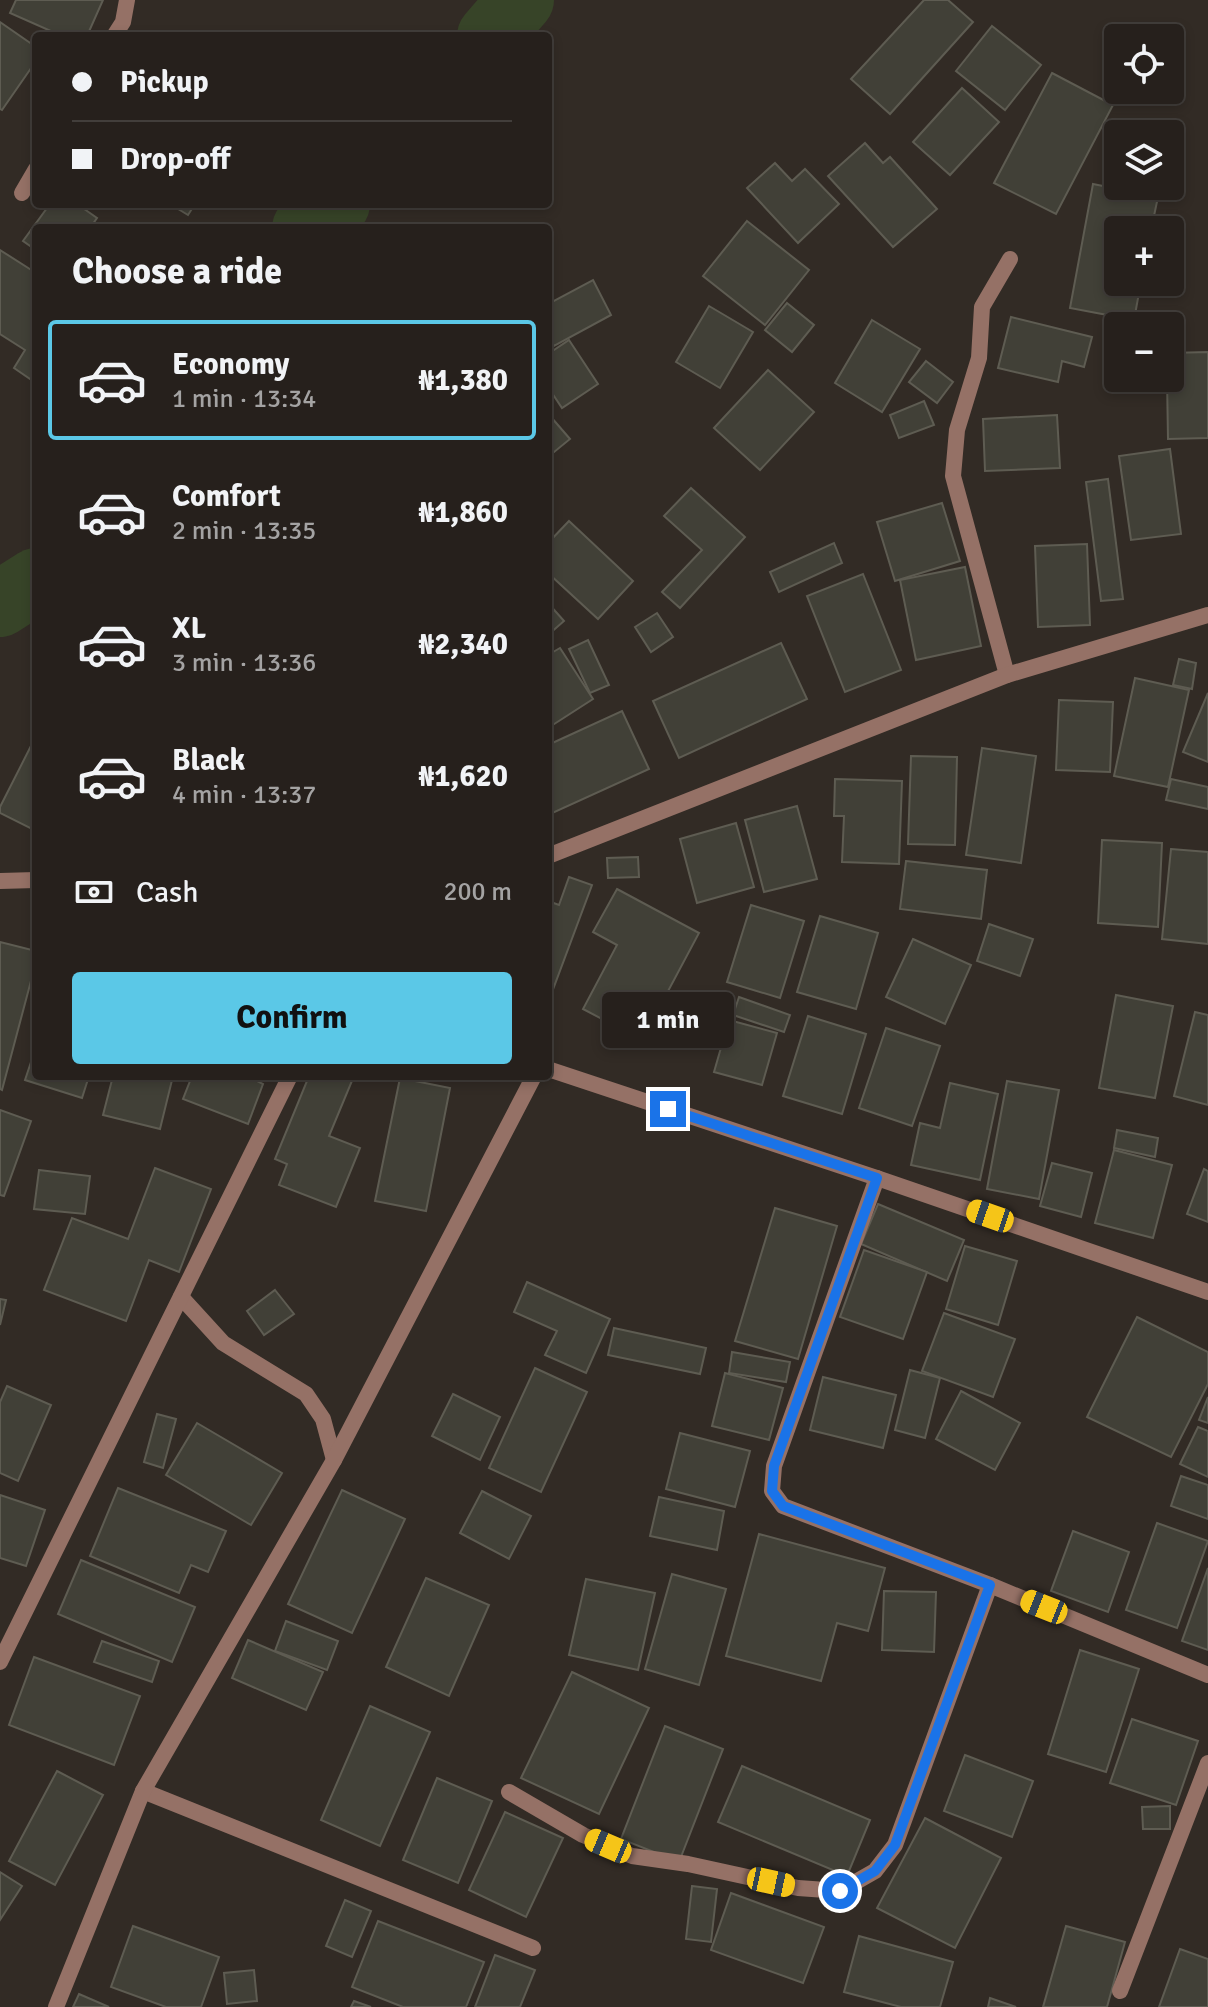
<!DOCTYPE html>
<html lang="en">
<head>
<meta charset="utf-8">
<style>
	body { margin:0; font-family:Signika,sans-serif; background:#322d29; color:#f1f3f6; height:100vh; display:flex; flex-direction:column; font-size:30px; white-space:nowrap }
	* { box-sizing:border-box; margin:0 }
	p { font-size:26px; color:#a4a3a3 }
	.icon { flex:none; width:44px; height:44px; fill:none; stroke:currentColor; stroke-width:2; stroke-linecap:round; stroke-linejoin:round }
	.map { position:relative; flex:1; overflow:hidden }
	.drawer { position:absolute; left:32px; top:224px; width:520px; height:856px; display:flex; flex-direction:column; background:#26201c; border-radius:8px; box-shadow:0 4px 12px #0003,0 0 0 2px #423e3b }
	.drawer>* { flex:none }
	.hud { position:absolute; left:32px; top:32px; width:520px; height:176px; border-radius:8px; box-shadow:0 4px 12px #0003,0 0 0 2px #423e3b; display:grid; align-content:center; height:176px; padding:0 40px; background:#26201c }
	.buttons { position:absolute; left:1104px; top:24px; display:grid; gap:16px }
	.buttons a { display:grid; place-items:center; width:80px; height:80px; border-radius:8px; background:#26201c; box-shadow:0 4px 12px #0003,0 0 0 2px #423e3b; font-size:40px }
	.end { position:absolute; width:36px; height:36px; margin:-18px; border:10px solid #1a73e8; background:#fff; box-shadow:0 0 0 4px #fff }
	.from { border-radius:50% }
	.bubble { position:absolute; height:56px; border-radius:8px; background:#26201c; box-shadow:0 4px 12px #0003,0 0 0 2px #423e3b; font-size:26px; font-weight:800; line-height:56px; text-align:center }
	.car { position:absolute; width:24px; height:48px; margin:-24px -12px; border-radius:10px; box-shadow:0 0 6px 2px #0007; background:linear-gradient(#f5c518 24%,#345 0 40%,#f5c518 0 76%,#345 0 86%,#f5c518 0) }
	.hud b { display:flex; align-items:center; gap:28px; height:76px; font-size:30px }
	.hud b+b { border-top:2px solid #423e3b }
	.hud i { width:20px; height:20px; background:#f1f3f6 }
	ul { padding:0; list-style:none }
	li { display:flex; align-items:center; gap:24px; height:120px; margin:0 16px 12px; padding:0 24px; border:4px solid transparent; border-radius:8px }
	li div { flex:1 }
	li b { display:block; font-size:30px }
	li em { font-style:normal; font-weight:800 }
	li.current { border-color:#5bc8e7 }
	li>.icon { width:72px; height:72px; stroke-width:1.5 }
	h2 { padding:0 40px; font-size:36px; line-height:96px }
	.pay { display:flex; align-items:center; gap:20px; height:88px; padding:0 40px; font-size:30px }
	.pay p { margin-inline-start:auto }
	.cta { display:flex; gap:16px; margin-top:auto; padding:16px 40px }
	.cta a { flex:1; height:92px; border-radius:8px; background:#5bc8e7; color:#111; font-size:32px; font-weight:800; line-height:92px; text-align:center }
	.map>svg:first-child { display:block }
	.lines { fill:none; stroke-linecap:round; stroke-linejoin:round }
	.river { stroke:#374428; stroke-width:66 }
	.building { fill:#414037; stroke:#5e5c52; stroke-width:2 }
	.minor { stroke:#957166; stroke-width:16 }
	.route { stroke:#1a73e8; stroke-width:10 }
</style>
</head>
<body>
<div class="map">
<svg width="1208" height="2007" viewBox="0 0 1208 2007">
	<rect width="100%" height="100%" fill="#322b25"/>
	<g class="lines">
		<!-- river -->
		<g class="river">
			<path d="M490 36 521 0"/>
			<path d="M305 228 337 204"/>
			<path d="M0 604 36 581"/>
		</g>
	</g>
	<!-- building -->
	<g class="building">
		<path d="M16 0H103L87 36H62L10 13Z"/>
		<path d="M924 0H948L973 22 890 114 851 79Z"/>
		<path d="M0 22 36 47V61L2 110 0 109Z"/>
		<path d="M992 26 1041 65 1005 110 956 71Z"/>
		<path d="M1052 73 1113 105 1056 214 994 183Z"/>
		<path d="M962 88 999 122 950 175 913 142Z"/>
		<path d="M865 143 883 163 890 157 937 209 893 247 828 176Z"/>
		<path d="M775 163 792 181 805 169 839 204 798 243 747 188Z"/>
		<path d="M1093 184 1158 197 1151 230H1118V282H1141L1134 320 1070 308Z"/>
		<path d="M50 204H77L97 218 90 228H36V250L23 241Z"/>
		<path d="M170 204H195L188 215Z"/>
		<path d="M747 221 809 270 765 325 703 276Z"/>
		<path d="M0 250 36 273V383L14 368 25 350 0 334Z"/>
		<path d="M593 280 611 315 554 346 548 335V304Z"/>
		<path d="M787 303 814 325 792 352 765 330Z"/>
		<path d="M709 306 753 332 720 388 676 362Z"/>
		<path d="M1011 317 1092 337 1084 367 1062 361 1058 382 998 368Z"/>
		<path d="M872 320 920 349 882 412 835 383Z"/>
		<path d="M569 340 598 384 562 408 548 387V354Z"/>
		<path d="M1208 352V438L1168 439 1167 378H1170V353Z"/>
		<path d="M926 361 953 382 937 403 909 382Z"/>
		<path d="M768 370 814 412 760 470 714 428Z"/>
		<path d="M924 401 934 425 899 438 890 415Z"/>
		<path d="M1057 415 1060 468 985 471 983 419Z"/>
		<path d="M551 417 570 439 548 457V419Z"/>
		<path d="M1170 449 1181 534 1131 540 1119 456Z"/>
		<path d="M1108 479 1123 599 1101 601 1086 482Z"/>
		<path d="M691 488 745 537 680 608 662 592 702 550 664 516Z"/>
		<path d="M942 503 960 561 895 581 877 522Z"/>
		<path d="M569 521 633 581 598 619 548 573V543Z"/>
		<path d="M834 543 842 563 779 592 770 572Z"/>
		<path d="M1087 544 1090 625 1038 627 1035 546Z"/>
		<path d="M965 567 981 646 916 660 900 580Z"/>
		<path d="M863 574 901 670 845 692 807 596Z"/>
		<path d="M548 603 564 621 548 635Z"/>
		<path d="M657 613 673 637 651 652 635 627Z"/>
		<path d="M588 640 609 685 590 693 569 649Z"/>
		<path d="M781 643 807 699 679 758 653 701Z"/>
		<path d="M560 648 593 699 548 728V655Z"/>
		<path d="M1179 659 1196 663 1192 689 1173 685Z"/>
		<path d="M1135 678 1189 690 1168 787 1114 776Z"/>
		<path d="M1208 693V762L1183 752Z"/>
		<path d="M1059 700 1113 702 1110 772 1056 770Z"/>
		<path d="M622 711 649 769 548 815V745Z"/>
		<path d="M36 736V831L0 813V807Z"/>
		<path d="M982 748 1036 756 1021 863 966 855Z"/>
		<path d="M911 756 957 757 955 845 908 844Z"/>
		<path d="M835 779 902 781 899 864 842 862 844 816H834Z"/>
		<path d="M1171 779 1208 787V809L1166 800Z"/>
		<path d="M797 806 817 879 764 892 745 820Z"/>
		<path d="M736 823 754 887 697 903 680 839Z"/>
		<path d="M1102 840 1162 843 1158 927 1098 923Z"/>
		<path d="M1171 849 1208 852V944L1162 939Z"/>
		<path d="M638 857 639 877 608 878 607 858Z"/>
		<path d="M906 861 987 870 981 919 900 909Z"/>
		<path d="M569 877 592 885 552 992 548 990V901L559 905Z"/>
		<path d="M617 889 699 933 642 1040 583 1009 617 945 593 932Z"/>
		<path d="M751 905 804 921 780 998 727 982Z"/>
		<path d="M820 916 878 933 856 1009 797 992Z"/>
		<path d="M989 924 1033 939 1020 976 977 961Z"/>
		<path d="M913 939 971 965 945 1024 886 997Z"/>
		<path d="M0 942 36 951V962L2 1090 0 1089Z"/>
		<path d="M1116 995 1173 1006 1155 1098 1099 1088Z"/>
		<path d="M739 997 790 1015 784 1032 733 1015Z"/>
		<path d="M1195 1012 1208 1015V1105L1174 1096Z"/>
		<path d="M808 1016 866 1034 842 1114 783 1096Z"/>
		<path d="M729 1020 777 1033 762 1085 714 1072Z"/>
		<path d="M886 1028 940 1046 912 1126 859 1108Z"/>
		<path d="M36 1047V1076H89L82 1098 25 1080Z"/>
		<path d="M113 1076H173L160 1129 103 1115Z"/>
		<path d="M192 1076H247L263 1084 248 1124 183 1099Z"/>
		<path d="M309 1076H354L329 1136 360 1148 336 1207 279 1185 287 1164 275 1159Z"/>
		<path d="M400 1078 450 1088 426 1211 375 1201Z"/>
		<path d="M1007 1081 1059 1090 1039 1199 987 1189Z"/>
		<path d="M950 1083 998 1094 980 1180 911 1165 920 1123 940 1128Z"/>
		<path d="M0 1110 31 1121 4 1196 0 1195Z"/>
		<path d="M1117 1130 1158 1138 1155 1157 1114 1148Z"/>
		<path d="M1114 1150 1172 1165 1153 1238 1095 1223Z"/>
		<path d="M1052 1163 1092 1173 1081 1217 1040 1206Z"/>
		<path d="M155 1168 211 1189 179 1272 149 1260 126 1321 44 1290 72 1218 128 1239Z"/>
		<path d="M1204 1169 1208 1171V1222L1187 1214Z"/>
		<path d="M39 1170 90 1176 85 1214 34 1209Z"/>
		<path d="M878 1204 964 1240 947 1281 861 1244Z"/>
		<path d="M775 1208 837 1226 798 1359 735 1341Z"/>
		<path d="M965 1246 1017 1261 998 1325 946 1309Z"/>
		<path d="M864 1250 927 1272 903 1339 840 1317Z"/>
		<path d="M527 1282 610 1319 586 1373 545 1355 557 1331 514 1312Z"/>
		<path d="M275 1290 294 1314 264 1335 247 1311Z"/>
		<path d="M0 1299 6 1300 0 1325Z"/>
		<path d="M944 1313 1015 1339 993 1397 922 1371Z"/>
		<path d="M1137 1317 1208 1352V1384L1171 1457 1087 1417Z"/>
		<path d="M614 1328 706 1348 700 1374 608 1355Z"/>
		<path d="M732 1352 790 1362 786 1382 729 1373Z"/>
		<path d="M535 1368 587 1392 541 1492 489 1468Z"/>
		<path d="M910 1370 940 1378 925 1438 895 1430Z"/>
		<path d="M725 1373 783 1388 769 1440 712 1426Z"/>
		<path d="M823 1377 896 1395 883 1448 810 1430Z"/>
		<path d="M7 1386 51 1405 18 1481 0 1473V1402Z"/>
		<path d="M961 1391 1020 1423 995 1470 936 1439Z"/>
		<path d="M453 1394 500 1417 480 1460 432 1436Z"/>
		<path d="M1208 1397V1423L1199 1420Z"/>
		<path d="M157 1414 176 1419 163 1468 144 1462Z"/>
		<path d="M197 1423 282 1473 251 1525 166 1475Z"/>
		<path d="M1198 1427 1208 1431V1477L1180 1464Z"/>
		<path d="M680 1433 750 1451 735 1507 666 1489Z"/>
		<path d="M1181 1476 1208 1485V1519L1171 1506Z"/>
		<path d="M118 1488 226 1531 208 1572 191 1565 179 1593 90 1556Z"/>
		<path d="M342 1490 405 1519 352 1633 288 1604Z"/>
		<path d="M482 1491 531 1516 509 1559 460 1533Z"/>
		<path d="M0 1495 45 1510 26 1566 0 1558Z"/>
		<path d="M659 1497 724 1511 717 1550 650 1536Z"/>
		<path d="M1157 1523 1208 1541 1177 1628 1126 1610Z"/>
		<path d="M1073 1531 1129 1552 1108 1612 1051 1591Z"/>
		<path d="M759 1534 885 1568 868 1631 837 1623 821 1681 726 1656Z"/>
		<path d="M81 1560 195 1607 172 1662 58 1614Z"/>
		<path d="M1208 1568V1650L1182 1641Z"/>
		<path d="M672 1574 726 1589 699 1685 645 1669Z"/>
		<path d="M426 1578 489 1605 449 1696 386 1667Z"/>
		<path d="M586 1579 655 1593 638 1670 569 1655Z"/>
		<path d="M884 1591 936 1592 934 1652 882 1650Z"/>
		<path d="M286 1621 338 1641 327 1670 275 1651Z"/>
		<path d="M248 1640 323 1672 306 1710 232 1678Z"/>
		<path d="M102 1641 159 1661 152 1682 94 1662Z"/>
		<path d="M1080 1650 1139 1669 1106 1772 1048 1754Z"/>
		<path d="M34 1657 140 1696 114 1765 9 1725Z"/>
		<path d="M572 1672 649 1708 599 1814 521 1778Z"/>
		<path d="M370 1706 430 1732 380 1846 321 1820Z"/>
		<path d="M1132 1719 1198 1741 1176 1805 1110 1783Z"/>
		<path d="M665 1726 723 1749 679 1862 621 1839Z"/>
		<path d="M965 1755 1033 1781 1012 1837 944 1811Z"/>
		<path d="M742 1766 870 1820 847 1876 718 1822Z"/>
		<path d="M57 1771 103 1795 55 1885 9 1861Z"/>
		<path d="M437 1778 492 1801 458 1883 403 1860Z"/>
		<path d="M1170 1806V1829H1143L1142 1807Z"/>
		<path d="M505 1812 563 1838 526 1917 469 1890Z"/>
		<path d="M925 1818 1001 1858 955 1948 877 1908Z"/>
		<path d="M0 1872 22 1886 0 1920Z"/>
		<path d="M692 1886 717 1889 711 1942 686 1939Z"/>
		<path d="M731 1893 824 1927 803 1983 711 1950Z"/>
		<path d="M345 1900 371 1911 352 1957 326 1946Z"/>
		<path d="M378 1921 484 1962 466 2007H403L352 1987Z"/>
		<path d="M133 1926 219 1957 201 2007H166L111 1987Z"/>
		<path d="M1066 1926 1125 1942 1107 2007H1043Z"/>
		<path d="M859 1936 953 1962 940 2007H901L844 1992Z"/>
		<path d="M1180 1949 1208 1959V2007H1159Z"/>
		<path d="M495 1955 535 1970 520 2007H475Z"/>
		<path d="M254 1970 257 2001 227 2004 224 1973Z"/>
		<path d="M79 1994 109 2007H73Z"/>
		<path d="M990 1998 1016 2007H988Z"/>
		<path d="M354 2001 371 2007H351Z"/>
	</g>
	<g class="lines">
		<!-- minor -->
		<g class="minor">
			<path d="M114 36 123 22 127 0"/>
			<path d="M22 193 36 169"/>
			<path d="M1007 675 953 476 957 430 979 358 982 307 1010 259"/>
			<path d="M548 856 1007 675 1208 615"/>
			<path d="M0 881 36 880"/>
			<path d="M548 1069 877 1178 1208 1292"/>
			<path d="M877 1178 774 1466 772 1491 783 1506 990 1585 1208 1675"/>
			<path d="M181 1297 223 1343 306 1394 323 1419 334 1460"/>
			<path d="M0 1662 290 1076"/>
			<path d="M143 1791 533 1948"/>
			<path d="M509 1792 583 1835 632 1856 688 1864 798 1888 840 1891 875 1871 895 1845 990 1585"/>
			<path d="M1120 1991 1208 1763"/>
			<path d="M56 2007 143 1791 334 1460 534 1076"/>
		</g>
	</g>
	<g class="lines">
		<!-- route -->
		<path class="route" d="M668 1109 877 1178 774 1466 772 1491 783 1506 990 1585 895 1845 875 1871 840 1891"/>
	</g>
</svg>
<div class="buttons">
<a><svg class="icon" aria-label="locate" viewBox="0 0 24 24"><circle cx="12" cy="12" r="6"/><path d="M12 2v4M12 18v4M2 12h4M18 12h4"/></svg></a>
<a><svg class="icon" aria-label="layers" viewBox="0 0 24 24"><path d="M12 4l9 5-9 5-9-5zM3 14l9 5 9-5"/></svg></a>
<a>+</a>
<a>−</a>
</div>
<i class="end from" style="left:840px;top:1891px"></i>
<i class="end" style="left:668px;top:1109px"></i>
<div class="bubble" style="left:602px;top:992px;width:132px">1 min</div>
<i class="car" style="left:990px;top:1216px;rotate:289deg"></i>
<i class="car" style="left:1044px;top:1607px;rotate:292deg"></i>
<i class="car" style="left:608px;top:1846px;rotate:293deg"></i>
<i class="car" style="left:771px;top:1882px;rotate:102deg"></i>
<div class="hud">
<b><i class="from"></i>Pickup</b>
<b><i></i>Drop-off</b>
</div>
<section class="drawer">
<h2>Choose a ride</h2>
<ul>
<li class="current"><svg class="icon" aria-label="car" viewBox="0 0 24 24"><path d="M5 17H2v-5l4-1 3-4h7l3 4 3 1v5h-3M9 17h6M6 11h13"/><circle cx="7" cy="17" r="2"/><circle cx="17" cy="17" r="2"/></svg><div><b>Economy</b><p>1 min · 13:34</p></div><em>₦1,380</em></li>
<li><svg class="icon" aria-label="car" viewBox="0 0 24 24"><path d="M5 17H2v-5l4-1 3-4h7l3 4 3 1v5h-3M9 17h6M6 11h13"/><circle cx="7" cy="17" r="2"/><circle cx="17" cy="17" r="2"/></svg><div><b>Comfort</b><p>2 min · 13:35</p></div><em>₦1,860</em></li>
<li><svg class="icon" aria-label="car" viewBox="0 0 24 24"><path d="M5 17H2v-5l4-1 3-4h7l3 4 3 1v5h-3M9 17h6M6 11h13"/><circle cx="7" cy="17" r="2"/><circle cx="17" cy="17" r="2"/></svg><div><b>XL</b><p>3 min · 13:36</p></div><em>₦2,340</em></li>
<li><svg class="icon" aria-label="car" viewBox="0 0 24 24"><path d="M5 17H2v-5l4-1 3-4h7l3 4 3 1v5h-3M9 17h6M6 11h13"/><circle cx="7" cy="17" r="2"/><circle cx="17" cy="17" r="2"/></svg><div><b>Black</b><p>4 min · 13:37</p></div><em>₦1,620</em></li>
</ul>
<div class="pay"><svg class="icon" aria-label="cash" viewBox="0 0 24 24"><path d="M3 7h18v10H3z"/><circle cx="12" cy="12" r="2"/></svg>Cash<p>200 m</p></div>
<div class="cta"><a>Confirm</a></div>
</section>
</div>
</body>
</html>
